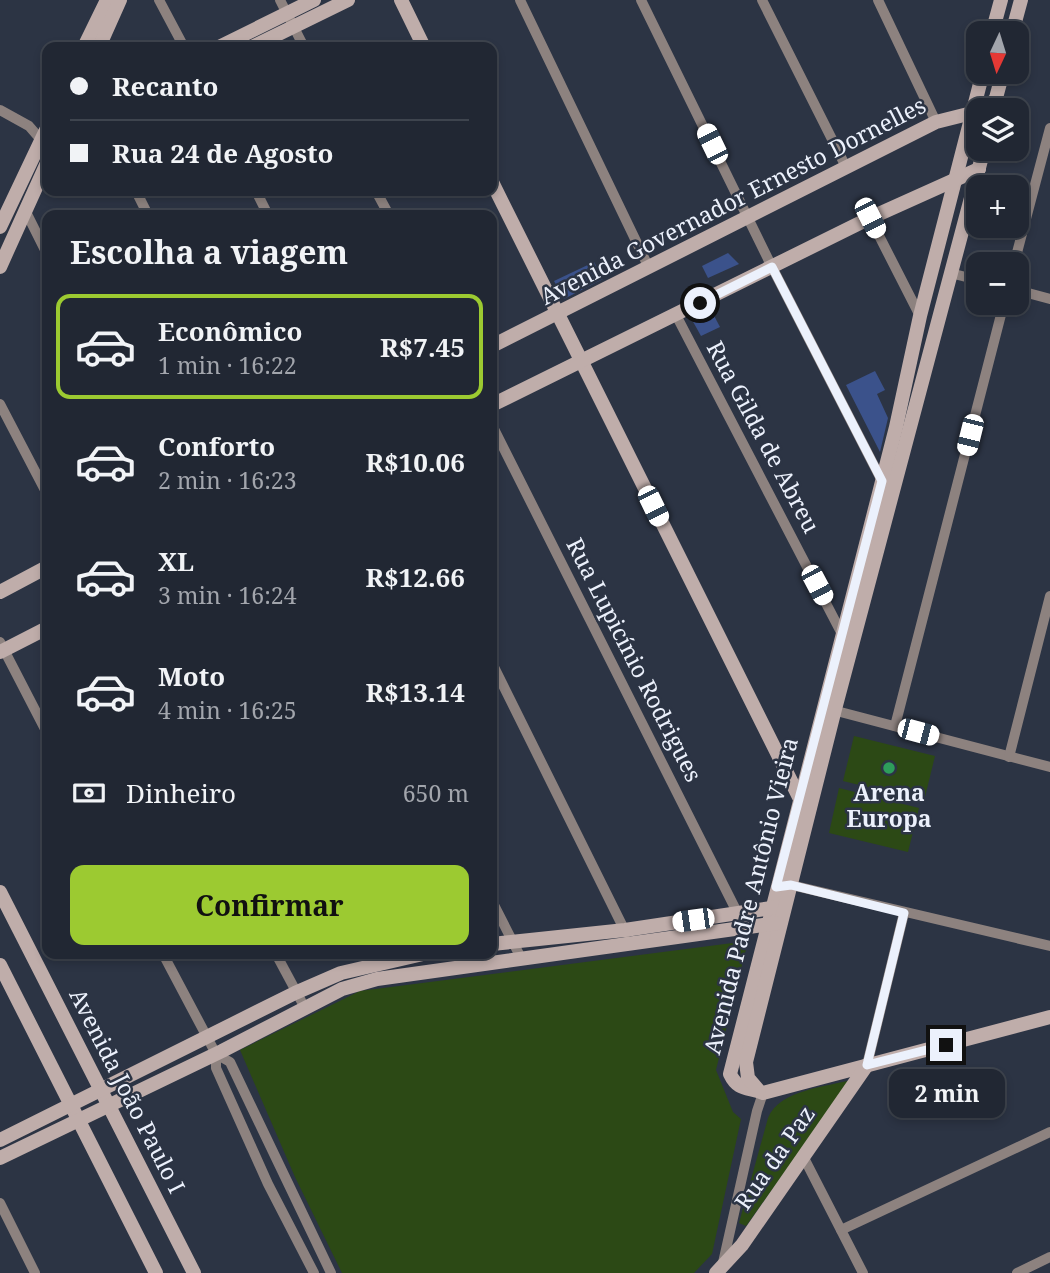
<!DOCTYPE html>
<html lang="pt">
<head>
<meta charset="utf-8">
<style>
	body { margin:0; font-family:"Noto Serif",serif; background:#292f3b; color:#f1f3f6; height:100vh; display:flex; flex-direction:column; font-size:26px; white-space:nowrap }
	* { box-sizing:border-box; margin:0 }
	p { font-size:23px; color:#a2a5ac }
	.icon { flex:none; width:38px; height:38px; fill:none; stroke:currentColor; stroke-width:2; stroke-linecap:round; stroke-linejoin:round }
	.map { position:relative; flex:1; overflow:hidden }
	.panel { position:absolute; left:42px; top:210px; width:455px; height:749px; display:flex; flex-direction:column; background:#212733; border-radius:14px; box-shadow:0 4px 10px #0003,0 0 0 2px #3e444e }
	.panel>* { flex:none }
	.guide { position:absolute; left:42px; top:42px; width:455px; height:154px; border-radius:14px; box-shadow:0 4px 10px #0003,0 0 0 2px #3e444e; display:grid; align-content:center; height:154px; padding:0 28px; background:#212733 }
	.needle { width:46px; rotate:184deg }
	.controls { position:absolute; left:966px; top:21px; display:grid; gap:14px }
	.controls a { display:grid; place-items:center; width:63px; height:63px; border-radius:14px; background:#212733; box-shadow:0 4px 10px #0003,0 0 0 2px #3e444e; font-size:35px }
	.end { position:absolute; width:32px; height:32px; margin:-16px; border:9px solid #ecf1fc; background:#111; box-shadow:0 0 0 4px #111 }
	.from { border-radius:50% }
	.bubble { position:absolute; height:49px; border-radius:14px; background:#212733; box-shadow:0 4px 10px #0003,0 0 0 2px #3e444e; font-size:23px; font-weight:700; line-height:49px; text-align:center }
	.car { position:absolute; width:21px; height:42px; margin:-21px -10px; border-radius:9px; box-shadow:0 0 5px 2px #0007; background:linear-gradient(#fff 24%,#345 0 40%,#fff 0 76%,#345 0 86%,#fff 0) }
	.guide b { display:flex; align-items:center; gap:24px; height:66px; font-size:26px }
	.guide b+b { border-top:2px solid #3e444e }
	.guide i { width:18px; height:18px; background:#f1f3f6 }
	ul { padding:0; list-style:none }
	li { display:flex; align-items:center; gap:21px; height:105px; margin:0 14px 10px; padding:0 14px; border:4px solid transparent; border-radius:14px }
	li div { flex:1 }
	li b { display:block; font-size:26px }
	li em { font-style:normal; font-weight:700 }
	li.current { border-color:#9cca31 }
	li>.icon { width:63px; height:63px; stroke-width:1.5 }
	h2 { padding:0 28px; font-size:32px; line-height:84px }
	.pay { display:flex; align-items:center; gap:18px; height:77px; padding:0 28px; font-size:26px }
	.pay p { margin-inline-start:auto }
	.action { display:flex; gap:14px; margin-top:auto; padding:14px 28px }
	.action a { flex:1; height:80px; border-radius:14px; background:#9cca31; color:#111; font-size:28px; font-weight:700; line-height:80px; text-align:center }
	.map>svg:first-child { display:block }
	.green { fill:#2c4915 }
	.building { fill:#3b528b }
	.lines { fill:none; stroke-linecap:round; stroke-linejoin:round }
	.street { stroke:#8d827f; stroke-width:10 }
	.secondary { stroke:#bfadaa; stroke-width:14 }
	.route { stroke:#ecf1fc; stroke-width:9 }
	.leisure-dot { fill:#2e9e5b; stroke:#2c3444; stroke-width:2.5 }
	.labels { text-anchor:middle; stroke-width:5; stroke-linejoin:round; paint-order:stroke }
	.street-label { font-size:23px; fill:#ecf1fc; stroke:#2c3444 }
	.poi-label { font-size:23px; font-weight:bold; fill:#ecf1fc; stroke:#2c3444 }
</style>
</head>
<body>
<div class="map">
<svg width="1050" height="1273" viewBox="0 0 1050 1273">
	<rect width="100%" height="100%" fill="#2c3444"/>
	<!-- green -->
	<g class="green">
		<path d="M854 736 935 756 924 801 843 781Z"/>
		<path d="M839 788 919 808 908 852 829 833Z"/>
		<path d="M748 941 716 1070 733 1112 741 1119 712 1254 694 1273H342L295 1177 240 1050 360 991Z"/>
		<path d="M855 1079 847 1085 746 1226 739 1223 768 1118C780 1089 827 1087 855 1079Z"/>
	</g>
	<!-- building -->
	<g class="building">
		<path d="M728 253 739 264 708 278 702 266Z"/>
		<path d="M594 262 603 279 564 299 554 281Z"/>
		<path d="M710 308 720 327 701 336 691 318Z"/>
		<path d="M875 371 885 390 877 394 888 418 880 452 846 385Z"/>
	</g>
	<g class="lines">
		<!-- street -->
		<g class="street">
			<path d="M159 0 184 47"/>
			<path d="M280 0 304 47"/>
			<path d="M520 0 649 268"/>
			<path d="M641 0 772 267 883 483"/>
			<path d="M762 0 846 167"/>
			<path d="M878 0 936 122"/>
			<path d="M0 110 29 126 42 141"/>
			<path d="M136 191 148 215"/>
			<path d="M256 191 268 215"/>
			<path d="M376 191 389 215"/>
			<path d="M25 210 47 254"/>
			<path d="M870 218 920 316"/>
			<path d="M1014 264 1050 128"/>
			<path d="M950 273 978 280"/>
			<path d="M1017 290 1050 299"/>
			<path d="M676 315 843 636"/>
			<path d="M0 404 47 494"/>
			<path d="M492 425 738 914"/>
			<path d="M0 642 47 733"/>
			<path d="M492 663 626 933"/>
			<path d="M829 709 1050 767"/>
			<path d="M895 726 1004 303"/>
			<path d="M1009 757 1050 596"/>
			<path d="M784 886 791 885 1050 946"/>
			<path d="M492 901 520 956"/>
			<path d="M163 954 216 1054V1068L268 1184 314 1273"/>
			<path d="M276 954 305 1008"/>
			<path d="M216 1054 230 1062 331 1273"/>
			<path d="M867 1065 904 913"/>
			<path d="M803 1156 863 1273"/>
			<path d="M0 1203 35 1273"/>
			<path d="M841 1230 1050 1132"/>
			<path d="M722 1267 757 1111 763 1093"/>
			<path d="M1017 1273 1050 1257"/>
		</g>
		<!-- secondary -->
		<g class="secondary">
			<path d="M401 0 424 47"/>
			<path d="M992 33 1001 0"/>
			<path d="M1012 33 1021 0"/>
			<path d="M84 47 107 0"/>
			<path d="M99 47 120 0"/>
			<path d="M219 47 314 0"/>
			<path d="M252 47 348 0"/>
			<path d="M983 72 920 316 896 427 730 1074C738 1091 748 1087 763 1093L1050 1017"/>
			<path d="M993 109 1003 72"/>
			<path d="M492 182 799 797 804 798"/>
			<path d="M0 227 47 128"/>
			<path d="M0 267 47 163"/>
			<path d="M492 346 936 122 972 113 996 100"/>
			<path d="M492 405 870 218 979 169"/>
			<path d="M0 592 47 567"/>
			<path d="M0 652 47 628"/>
			<path d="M0 892 194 1273"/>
			<path d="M492 944 625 930 778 907"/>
			<path d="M0 965 156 1273"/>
			<path d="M759 1091 748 1078 746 1062 835 709 984 149"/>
			<path d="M0 1140 295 993 341 973 423 954"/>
			<path d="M0 1158 222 1051 342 989 377 979 777 923"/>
			<path d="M716 1273 742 1245 867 1065"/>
		</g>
	</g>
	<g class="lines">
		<!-- route -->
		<path class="route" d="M700 303 772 267 882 481 776 887 791 885 904 913 867 1065 946 1045"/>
	</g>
	<!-- markers -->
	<circle class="leisure-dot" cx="889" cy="768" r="7"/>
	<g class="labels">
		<!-- street labels -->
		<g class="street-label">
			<text transform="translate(733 201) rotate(-27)" y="8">Avenida Governador Ernesto Dornelles</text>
			<text transform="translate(763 437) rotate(62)" y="8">Rua Gilda de Abreu</text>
			<text transform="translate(634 660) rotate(63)" y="8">Rua Lupicínio Rodrigues</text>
			<text transform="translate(751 896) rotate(-76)" y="8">Avenida Padre Antônio Vieira</text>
			<text transform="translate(127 1091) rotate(63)" y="8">Avenida João Paulo I</text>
			<text transform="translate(775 1158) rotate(-55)" y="8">Rua da Paz</text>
		</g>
		<!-- poi labels -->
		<g class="poi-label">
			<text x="889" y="801">Arena<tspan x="889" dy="26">Europa</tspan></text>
		</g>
	</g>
</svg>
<div class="controls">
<a><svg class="needle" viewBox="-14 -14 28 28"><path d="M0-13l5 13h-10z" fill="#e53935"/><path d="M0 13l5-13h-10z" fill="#a2a5ac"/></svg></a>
<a><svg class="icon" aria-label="layers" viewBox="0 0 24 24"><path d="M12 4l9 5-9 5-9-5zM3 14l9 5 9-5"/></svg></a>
<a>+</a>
<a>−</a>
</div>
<i class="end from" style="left:700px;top:303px"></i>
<i class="end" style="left:946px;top:1045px"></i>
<div class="bubble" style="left:889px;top:1069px;width:116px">2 min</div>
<i class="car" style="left:712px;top:144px;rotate:334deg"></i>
<i class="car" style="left:870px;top:218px;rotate:153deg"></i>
<i class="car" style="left:970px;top:435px;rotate:194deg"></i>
<i class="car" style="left:653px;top:506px;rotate:154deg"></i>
<i class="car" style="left:817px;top:585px;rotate:152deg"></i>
<i class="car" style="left:918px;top:732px;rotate:105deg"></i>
<i class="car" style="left:693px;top:920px;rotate:262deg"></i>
<div class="guide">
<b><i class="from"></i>Recanto</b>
<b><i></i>Rua 24 de Agosto</b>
</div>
<section class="panel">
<h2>Escolha a viagem</h2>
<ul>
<li class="current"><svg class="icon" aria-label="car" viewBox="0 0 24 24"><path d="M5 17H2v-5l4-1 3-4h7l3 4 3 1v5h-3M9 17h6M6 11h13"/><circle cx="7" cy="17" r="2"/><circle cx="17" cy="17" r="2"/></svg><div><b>Econômico</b><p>1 min · 16:22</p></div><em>R$7.45</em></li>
<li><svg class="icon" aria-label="car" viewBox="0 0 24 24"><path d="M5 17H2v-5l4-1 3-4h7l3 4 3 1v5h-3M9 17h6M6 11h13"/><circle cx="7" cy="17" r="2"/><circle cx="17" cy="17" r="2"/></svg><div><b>Conforto</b><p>2 min · 16:23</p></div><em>R$10.06</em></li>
<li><svg class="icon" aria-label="car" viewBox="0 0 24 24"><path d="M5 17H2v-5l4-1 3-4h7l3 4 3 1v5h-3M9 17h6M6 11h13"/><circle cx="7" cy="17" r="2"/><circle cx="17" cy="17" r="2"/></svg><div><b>XL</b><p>3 min · 16:24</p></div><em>R$12.66</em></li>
<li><svg class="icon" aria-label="car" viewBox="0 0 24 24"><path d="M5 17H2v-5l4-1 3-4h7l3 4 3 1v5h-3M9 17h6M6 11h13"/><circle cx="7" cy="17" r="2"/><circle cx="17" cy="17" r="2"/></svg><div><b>Moto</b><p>4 min · 16:25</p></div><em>R$13.14</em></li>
</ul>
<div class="pay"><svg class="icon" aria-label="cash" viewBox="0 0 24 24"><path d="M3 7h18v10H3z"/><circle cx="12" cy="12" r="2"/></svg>Dinheiro<p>650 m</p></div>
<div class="action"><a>Confirmar</a></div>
</section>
</div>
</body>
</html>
